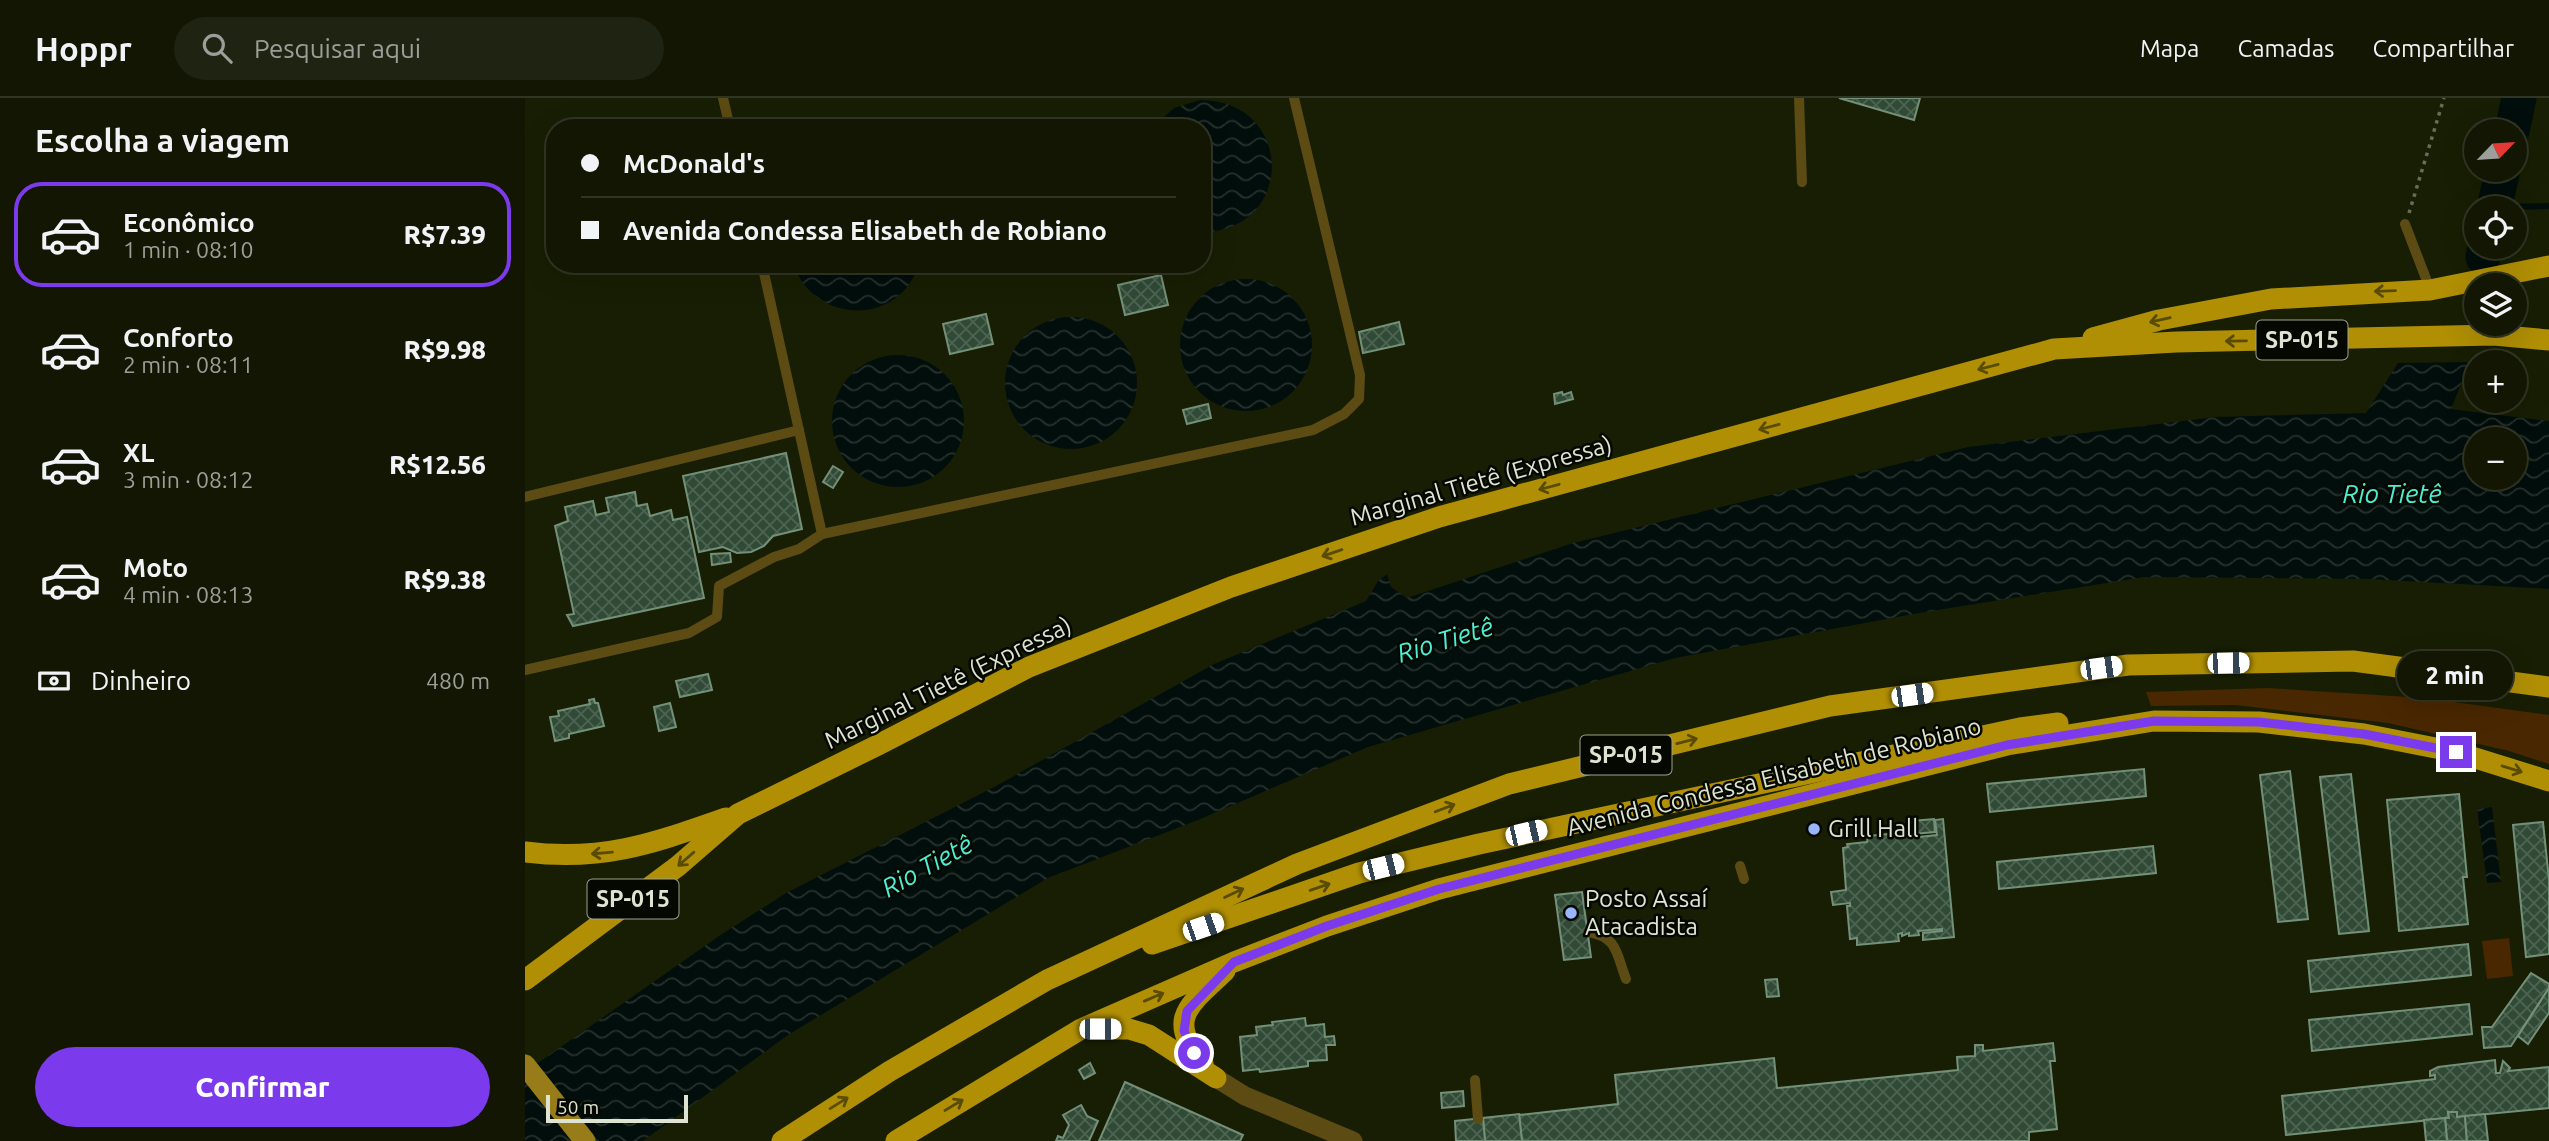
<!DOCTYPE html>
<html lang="pt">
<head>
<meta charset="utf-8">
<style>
	body { margin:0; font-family:Ubuntu,sans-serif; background:#1f2311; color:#f1f3f6; height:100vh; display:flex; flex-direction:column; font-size:26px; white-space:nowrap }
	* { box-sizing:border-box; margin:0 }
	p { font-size:23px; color:#9c9f99 }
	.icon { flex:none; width:38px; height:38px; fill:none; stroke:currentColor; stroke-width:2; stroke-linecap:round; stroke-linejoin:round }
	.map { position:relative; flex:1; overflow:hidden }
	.details { display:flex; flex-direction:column; background:#121602; width:525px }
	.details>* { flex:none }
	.top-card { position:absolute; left:21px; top:21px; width:665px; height:154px; border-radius:28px; box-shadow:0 7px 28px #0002,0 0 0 2px #313524; display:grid; align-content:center; height:154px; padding:0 35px; background:#121602 }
	.needle { width:46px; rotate:65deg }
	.controls { position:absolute; left:1939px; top:21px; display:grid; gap:14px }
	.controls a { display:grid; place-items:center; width:63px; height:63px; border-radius:50%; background:#121602; box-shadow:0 7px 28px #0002,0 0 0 2px #313524; font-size:35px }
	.scale { position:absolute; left:21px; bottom:18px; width:142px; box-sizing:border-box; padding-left:7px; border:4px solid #dee4d2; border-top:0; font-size:19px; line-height:24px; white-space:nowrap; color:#dee4d2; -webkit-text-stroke:5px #050701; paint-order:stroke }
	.end { position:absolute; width:32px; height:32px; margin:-16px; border:9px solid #7c3aed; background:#fff; box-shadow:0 0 0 4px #fff }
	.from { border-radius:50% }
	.bubble { position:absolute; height:49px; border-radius:24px; background:#121602; box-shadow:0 7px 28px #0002,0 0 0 2px #313524; font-size:23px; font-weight:800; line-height:49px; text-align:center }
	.car { position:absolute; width:21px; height:42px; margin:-21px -10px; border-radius:9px; box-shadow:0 0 5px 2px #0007; background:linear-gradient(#fff 24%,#345 0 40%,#fff 0 76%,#345 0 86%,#fff 0) }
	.top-card b { display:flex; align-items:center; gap:24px; height:66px; font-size:26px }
	.top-card b+b { border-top:2px solid #313524 }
	.top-card i { width:18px; height:18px; background:#f1f3f6 }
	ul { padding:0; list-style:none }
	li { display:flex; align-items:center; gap:21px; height:105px; margin:0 14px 10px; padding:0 21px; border:4px solid transparent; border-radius:28px }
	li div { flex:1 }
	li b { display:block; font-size:26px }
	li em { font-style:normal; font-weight:800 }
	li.on { border-color:#7c3aed }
	li>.icon { width:63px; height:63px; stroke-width:1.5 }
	h2 { padding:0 35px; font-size:32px; line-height:84px }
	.pay { display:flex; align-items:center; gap:18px; height:77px; padding:0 35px; font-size:26px }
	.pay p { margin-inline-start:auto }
	.button { display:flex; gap:14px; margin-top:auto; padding:14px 35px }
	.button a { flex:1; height:80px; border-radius:42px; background:#7c3aed; color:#fff; font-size:28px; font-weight:800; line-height:80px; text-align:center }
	header { display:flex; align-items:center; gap:42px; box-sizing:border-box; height:98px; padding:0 35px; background:#121602; border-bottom:2px solid #313524 }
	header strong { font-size:33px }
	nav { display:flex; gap:38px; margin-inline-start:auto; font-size:24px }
	.search { width:490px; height:63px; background:#1f2311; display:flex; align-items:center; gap:18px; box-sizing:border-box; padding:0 24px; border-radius:38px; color:#9c9f99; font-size:26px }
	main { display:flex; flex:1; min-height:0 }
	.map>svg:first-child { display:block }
	.grass { fill:#492700 }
	.water { fill:url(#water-waves); fill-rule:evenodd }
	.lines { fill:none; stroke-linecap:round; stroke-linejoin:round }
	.stream { stroke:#020e0b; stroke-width:6 }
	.river { stroke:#020e0b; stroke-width:35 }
	.building { fill:url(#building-cross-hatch); stroke:#739079; stroke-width:2 }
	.path { stroke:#676d56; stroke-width:3.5; stroke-dasharray:3.5 5; stroke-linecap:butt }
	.lane { stroke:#5c4b13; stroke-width:10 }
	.street { stroke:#5c4b13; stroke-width:19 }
	.primary { stroke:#977c19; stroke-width:21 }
	.highway { stroke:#b08f05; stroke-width:21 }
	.oneway { stroke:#5a4b03 }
	.route { stroke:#7c3aed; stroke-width:9 }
	.poi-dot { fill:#99b5fd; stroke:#050701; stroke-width:2.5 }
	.labels { text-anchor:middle; stroke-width:5; stroke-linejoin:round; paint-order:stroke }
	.shield { fill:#050701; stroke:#9da293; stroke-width:2 }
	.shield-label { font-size:23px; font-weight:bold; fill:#dee4d2 }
	.street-label { font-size:24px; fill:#dee4d2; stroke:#050701 }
	.poi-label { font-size:24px; fill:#dee4d2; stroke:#050701; text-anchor:start }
	.water-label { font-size:26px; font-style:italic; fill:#4defd4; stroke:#050701 }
</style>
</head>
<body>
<header>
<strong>Hoppr</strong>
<div class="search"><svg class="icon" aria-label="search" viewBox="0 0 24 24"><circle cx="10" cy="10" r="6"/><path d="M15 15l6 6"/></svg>Pesquisar aqui</div>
<nav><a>Mapa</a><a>Camadas</a><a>Compartilhar</a></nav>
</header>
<main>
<section class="details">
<h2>Escolha a viagem</h2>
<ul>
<li class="on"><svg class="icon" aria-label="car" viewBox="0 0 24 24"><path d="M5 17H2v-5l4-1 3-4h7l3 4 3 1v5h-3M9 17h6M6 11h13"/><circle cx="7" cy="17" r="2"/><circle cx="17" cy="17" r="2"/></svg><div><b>Econômico</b><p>1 min · 08:10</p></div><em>R$7.39</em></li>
<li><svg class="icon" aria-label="car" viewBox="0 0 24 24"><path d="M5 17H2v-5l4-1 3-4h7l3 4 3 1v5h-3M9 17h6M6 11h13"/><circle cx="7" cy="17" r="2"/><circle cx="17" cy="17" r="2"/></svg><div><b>Conforto</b><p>2 min · 08:11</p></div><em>R$9.98</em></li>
<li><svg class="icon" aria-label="car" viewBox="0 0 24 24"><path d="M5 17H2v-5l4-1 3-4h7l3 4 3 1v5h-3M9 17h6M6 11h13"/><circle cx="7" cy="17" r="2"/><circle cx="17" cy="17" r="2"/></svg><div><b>XL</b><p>3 min · 08:12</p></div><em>R$12.56</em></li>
<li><svg class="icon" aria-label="car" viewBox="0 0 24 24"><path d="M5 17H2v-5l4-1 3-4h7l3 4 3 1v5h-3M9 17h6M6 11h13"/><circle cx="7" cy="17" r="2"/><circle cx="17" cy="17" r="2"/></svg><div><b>Moto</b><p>4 min · 08:13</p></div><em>R$9.38</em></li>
</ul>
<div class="pay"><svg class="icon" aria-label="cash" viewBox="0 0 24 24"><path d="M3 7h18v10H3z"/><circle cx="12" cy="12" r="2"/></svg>Dinheiro<p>480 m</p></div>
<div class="button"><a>Confirmar</a></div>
</section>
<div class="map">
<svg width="2024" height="1043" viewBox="0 0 2024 1043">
	<defs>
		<pattern id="water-waves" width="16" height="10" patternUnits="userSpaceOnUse" patternTransform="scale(1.75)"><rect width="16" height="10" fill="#020e0b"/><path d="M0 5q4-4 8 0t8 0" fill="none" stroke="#26312e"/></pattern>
		<pattern id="building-cross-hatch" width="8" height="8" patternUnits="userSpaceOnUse" patternTransform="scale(1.75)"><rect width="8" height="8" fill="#304a36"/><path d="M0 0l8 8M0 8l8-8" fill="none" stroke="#4e6452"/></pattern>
	</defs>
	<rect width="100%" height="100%" fill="#181e03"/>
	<!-- grass -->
	<g class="grass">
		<path d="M1743 590 1899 600 2024 617V666L1984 653 1863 625 1711 607 1626 608 1621 594Z"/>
		<path d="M1984 840 1988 878 1962 881 1957 843Z"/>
	</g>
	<!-- water -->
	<g class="water">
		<path d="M675 2C770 2 771 133 677 134V30H627L649 10Z"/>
		<path d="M268 166H394C374 229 290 227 268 166Z"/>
		<circle cx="721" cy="247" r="66"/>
		<circle cx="546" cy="285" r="66"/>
		<circle cx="373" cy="323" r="66"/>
		<path d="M1945 264 1926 311 2024 323V491L1843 481 1619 479 1394 515 1150 560 843 649 673 722 523 780 263 937 118 1043H0V974L194 838 261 795 471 688 689 566 841 503 853 483 862 476 866 489 882 500 1048 445 1443 349 1690 319 1841 315 1873 265ZM1951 341H1990V380H1951Z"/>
		<path d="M1967 709 1976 784 1962 785 1952 711Z"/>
	</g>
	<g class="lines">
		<!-- stream -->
		<path class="stream" d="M1969 109 2024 108"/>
		<!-- river -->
		<g class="river">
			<path d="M1987 33 1994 0"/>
			<path d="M1969 110 1978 72"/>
			<path d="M1958 159 1960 149"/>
		</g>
	</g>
	<!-- building -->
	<g class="building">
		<path d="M1314 0H1395L1389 22Z"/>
		<path d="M636 177 643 207 600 217 593 187Z"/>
		<path d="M461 216 468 246 425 256 418 226Z"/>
		<path d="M874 224 879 246 838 255 834 234Z"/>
		<path d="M1037 294 1038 297 1046 294 1048 301 1030 306 1029 296Z"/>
		<path d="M683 306 686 320 662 326 658 312Z"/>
		<path d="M261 355 277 431 248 438 239 448 226 454 212 455 198 449 174 454 158 378Z"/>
		<path d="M308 368 318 374 308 390 298 384Z"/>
		<path d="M110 394 112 408 122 406 125 418 146 412 148 422 162 419 179 500 48 528 42 517 49 516 30 428 43 423 40 409 68 403 71 417 84 414 81 400Z"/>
		<path d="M205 455 206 464 187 467 186 456Z"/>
		<path d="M183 576 187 592 155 599 151 583Z"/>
		<path d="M69 601 70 605H73L79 628 44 636V640L30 643 25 619 34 618 33 613 65 606 64 602Z"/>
		<path d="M145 605 151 629 134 633 129 609Z"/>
		<path d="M1619 671 1621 698 1465 714 1462 686Z"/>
		<path d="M1765 673 1783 821 1753 824 1735 677Z"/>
		<path d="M1826 676 1844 833 1814 836 1795 679Z"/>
		<path d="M1934 696 1942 779H1938L1943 826 1874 833 1862 702Z"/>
		<path d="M1409 721 1410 734 1388 736 1387 723Z"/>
		<path d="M1418 721 1429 839 1398 842V835L1417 833V831L1393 833 1394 837 1384 838V835L1377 838V835L1373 836 1374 843 1332 847V840L1325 841 1322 808H1325V805L1308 807 1306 794 1321 792 1318 750 1323 749 1322 746 1342 744 1343 738 1384 734 1385 740 1412 737 1410 722Z"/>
		<path d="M2018 724 2024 782V856L2001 859 1988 727Z"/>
		<path d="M1628 748 1631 775 1474 791 1472 764Z"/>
		<path d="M1057 794 1066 859 1039 862 1030 797Z"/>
		<path d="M1943 846 1946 877 1786 894 1783 863Z"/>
		<path d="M2006 875 2024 886V890L1986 948 1959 950 1957 929H1967Z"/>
		<path d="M1252 881 1254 898 1242 899 1240 882Z"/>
		<path d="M2024 890V915L2003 946 1993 938Z"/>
		<path d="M1944 906 1947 936 1787 953 1784 922Z"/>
		<path d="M780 920 781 928 799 926 800 939 809 938 810 947H801L802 962 783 963V968L735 974 734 971 718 973 715 939 732 937 731 929 748 927 747 924Z"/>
		<path d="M1528 945 1530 963H1525L1532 1031 1504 1034V1043H997L994 1017 1093 1006 1090 977 1249 960 1252 990 1433 972 1432 959 1450 958V947H1458V953Z"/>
		<path d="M1970 962 1971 975H1975L1978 963 1985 970 1983 973 2024 969V1010L1932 1019V1014H1923L1924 1020 1761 1037 1757 998 1910 981V977L1905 978V973L1913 969Z"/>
		<path d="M565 965 570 975 559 981 554 972Z"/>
		<path d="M600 984 718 1037 715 1043H574Z"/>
		<path d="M938 993 939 1008 917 1010 916 995Z"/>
		<path d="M556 1007 562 1018 573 1023 564 1043H531L533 1038 538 1040 544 1027 538 1017Z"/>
		<path d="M1923 1014H1932V1019L1940 1018 1942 1043H1922L1920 1020H1924Z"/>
		<path d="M994 1016 997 1043H960L958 1020Z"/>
		<path d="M1960 1016 1963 1043H1942L1940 1018Z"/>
		<path d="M958 1020 960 1043H931L930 1023Z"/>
		<path d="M1920 1020 1922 1043H1901L1899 1022Z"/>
	</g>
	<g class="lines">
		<!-- path -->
		<path class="path" d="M1884 115 1919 0"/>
		<!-- lane -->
		<g class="lane">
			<path d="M198 0 205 30"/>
			<path d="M1274 0 1277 84"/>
			<path d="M1880 126 1905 191"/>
			<path d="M237 166 297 436"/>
			<path d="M0 399 274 332"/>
			<path d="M0 572 164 535 192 519 194 488 249 459 274 451 297 436 788 332 819 316 834 301 835 277 769 0"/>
			<path d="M1215 768 1219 781"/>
			<path d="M1063 834C1093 839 1091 855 1101 881"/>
			<path d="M950 982 953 1021"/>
		</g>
		<!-- street -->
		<path class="street" d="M691 980 720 998 828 1043"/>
		<!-- primary -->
		<path class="primary" d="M0 967 60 1043"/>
		<!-- highway -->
		<g class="highway">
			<path d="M1568 240 1634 222 1746 201 1905 192 2024 168"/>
			<path d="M0 754C78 764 129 745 201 720"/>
			<path d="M627 846 834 775 954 746 1495 630 1533 625"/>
			<path d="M0 882 153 768 213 716 353 647 504 569 706 489 914 419 1529 251 1651 244 1969 237 2024 242"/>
			<path d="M565 931H604L624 937 691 980"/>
			<path d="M678 965C639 920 666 906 700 873"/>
			<path d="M257 1043 365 973 522 882 772 766 984 686 1305 608 1603 567 1828 563 2024 589"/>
			<path d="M371 1043 556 931 709 864 802 828 914 791 1482 647 1629 623 1734 624 1839 636 1931 654 2024 683"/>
		</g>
	</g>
	<!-- one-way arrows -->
	<defs><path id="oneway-shaft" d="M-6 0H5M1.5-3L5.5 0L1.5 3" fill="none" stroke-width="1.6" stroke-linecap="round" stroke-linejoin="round" transform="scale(1.75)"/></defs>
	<g class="oneway">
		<use href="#oneway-shaft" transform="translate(1860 193) rotate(178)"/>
		<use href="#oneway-shaft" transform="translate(1635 222) rotate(167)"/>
		<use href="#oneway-shaft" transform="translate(1711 243) rotate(179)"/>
		<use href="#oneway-shaft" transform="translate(1463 269) rotate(165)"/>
		<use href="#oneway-shaft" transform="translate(1244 329) rotate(165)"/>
		<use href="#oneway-shaft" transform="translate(1024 389) rotate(165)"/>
		<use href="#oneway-shaft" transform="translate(807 455) rotate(161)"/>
		<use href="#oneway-shaft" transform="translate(1162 643) rotate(-14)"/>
		<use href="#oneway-shaft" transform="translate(1987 671) rotate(17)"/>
		<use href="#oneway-shaft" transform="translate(920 710) rotate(-21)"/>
		<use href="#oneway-shaft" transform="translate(77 755) rotate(175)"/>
		<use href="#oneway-shaft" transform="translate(161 761) rotate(139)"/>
		<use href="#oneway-shaft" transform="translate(795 789) rotate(-19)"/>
		<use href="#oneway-shaft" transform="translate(709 795) rotate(-25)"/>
		<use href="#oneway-shaft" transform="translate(629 899) rotate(-23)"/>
		<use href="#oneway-shaft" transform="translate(314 1005) rotate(-32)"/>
		<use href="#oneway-shaft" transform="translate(429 1007) rotate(-31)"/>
	</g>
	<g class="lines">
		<!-- route -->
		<path class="route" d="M669 955 659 933 662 913 709 864 802 828 914 791 1482 647 1629 623 1734 624 1839 636 1931 654"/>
	</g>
	<!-- markers -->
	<g class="poi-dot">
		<circle cx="1289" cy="731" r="7"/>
		<circle cx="1046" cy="815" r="7"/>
	</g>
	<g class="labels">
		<!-- shield labels -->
		<g class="shield">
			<rect x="1731.5" y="222.5" width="91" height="39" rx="5"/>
			<rect x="1055.5" y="637.5" width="91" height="39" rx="5"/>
			<rect x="62.5" y="781.5" width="91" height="39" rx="5"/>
		</g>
		<g class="shield-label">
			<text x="1777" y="250">SP-015</text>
			<text x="1101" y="665">SP-015</text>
			<text x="108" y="809">SP-015</text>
		</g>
		<!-- street labels -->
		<g class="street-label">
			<text transform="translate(956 383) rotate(-16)" y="8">Marginal Tietê (Expressa)</text>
			<text transform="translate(423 585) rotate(-26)" y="8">Marginal Tietê (Expressa)</text>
			<text transform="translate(1249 679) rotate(-14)" y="8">Avenida Condessa Elisabeth de Robiano</text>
		</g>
		<!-- poi labels -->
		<g class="poi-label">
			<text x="1303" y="739">Grill Hall</text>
			<text x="1060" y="809">Posto Assaí<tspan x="1060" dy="28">Atacadista</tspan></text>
		</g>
		<!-- water labels -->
		<g class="water-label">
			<text x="1867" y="405">Rio Tietê</text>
			<text transform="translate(920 542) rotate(-17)" y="9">Rio Tietê</text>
			<text transform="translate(402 768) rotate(-29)" y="9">Rio Tietê</text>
		</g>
	</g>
</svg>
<div class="controls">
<a><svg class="needle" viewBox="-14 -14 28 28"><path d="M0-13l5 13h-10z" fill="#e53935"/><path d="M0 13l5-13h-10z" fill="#9c9f99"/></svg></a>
<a><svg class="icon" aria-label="locate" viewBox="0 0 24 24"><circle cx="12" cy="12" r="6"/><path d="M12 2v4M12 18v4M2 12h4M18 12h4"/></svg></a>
<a><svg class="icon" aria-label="layers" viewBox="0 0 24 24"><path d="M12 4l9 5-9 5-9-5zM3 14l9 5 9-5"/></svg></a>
<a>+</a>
<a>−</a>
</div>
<div class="scale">50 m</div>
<i class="end from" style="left:669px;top:955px"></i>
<i class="end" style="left:1931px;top:654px"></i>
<div class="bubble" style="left:1872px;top:553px;width:116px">2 min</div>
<i class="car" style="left:1703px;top:565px;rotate:89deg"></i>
<i class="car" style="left:1576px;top:570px;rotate:82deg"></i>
<i class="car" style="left:1387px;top:597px;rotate:82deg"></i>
<i class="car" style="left:1001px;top:735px;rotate:77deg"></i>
<i class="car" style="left:858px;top:769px;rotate:76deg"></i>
<i class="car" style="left:678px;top:829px;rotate:71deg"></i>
<i class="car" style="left:575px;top:931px;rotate:90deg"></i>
<div class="top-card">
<b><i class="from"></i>McDonald's</b>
<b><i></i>Avenida Condessa Elisabeth de Robiano</b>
</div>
</div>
</main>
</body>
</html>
